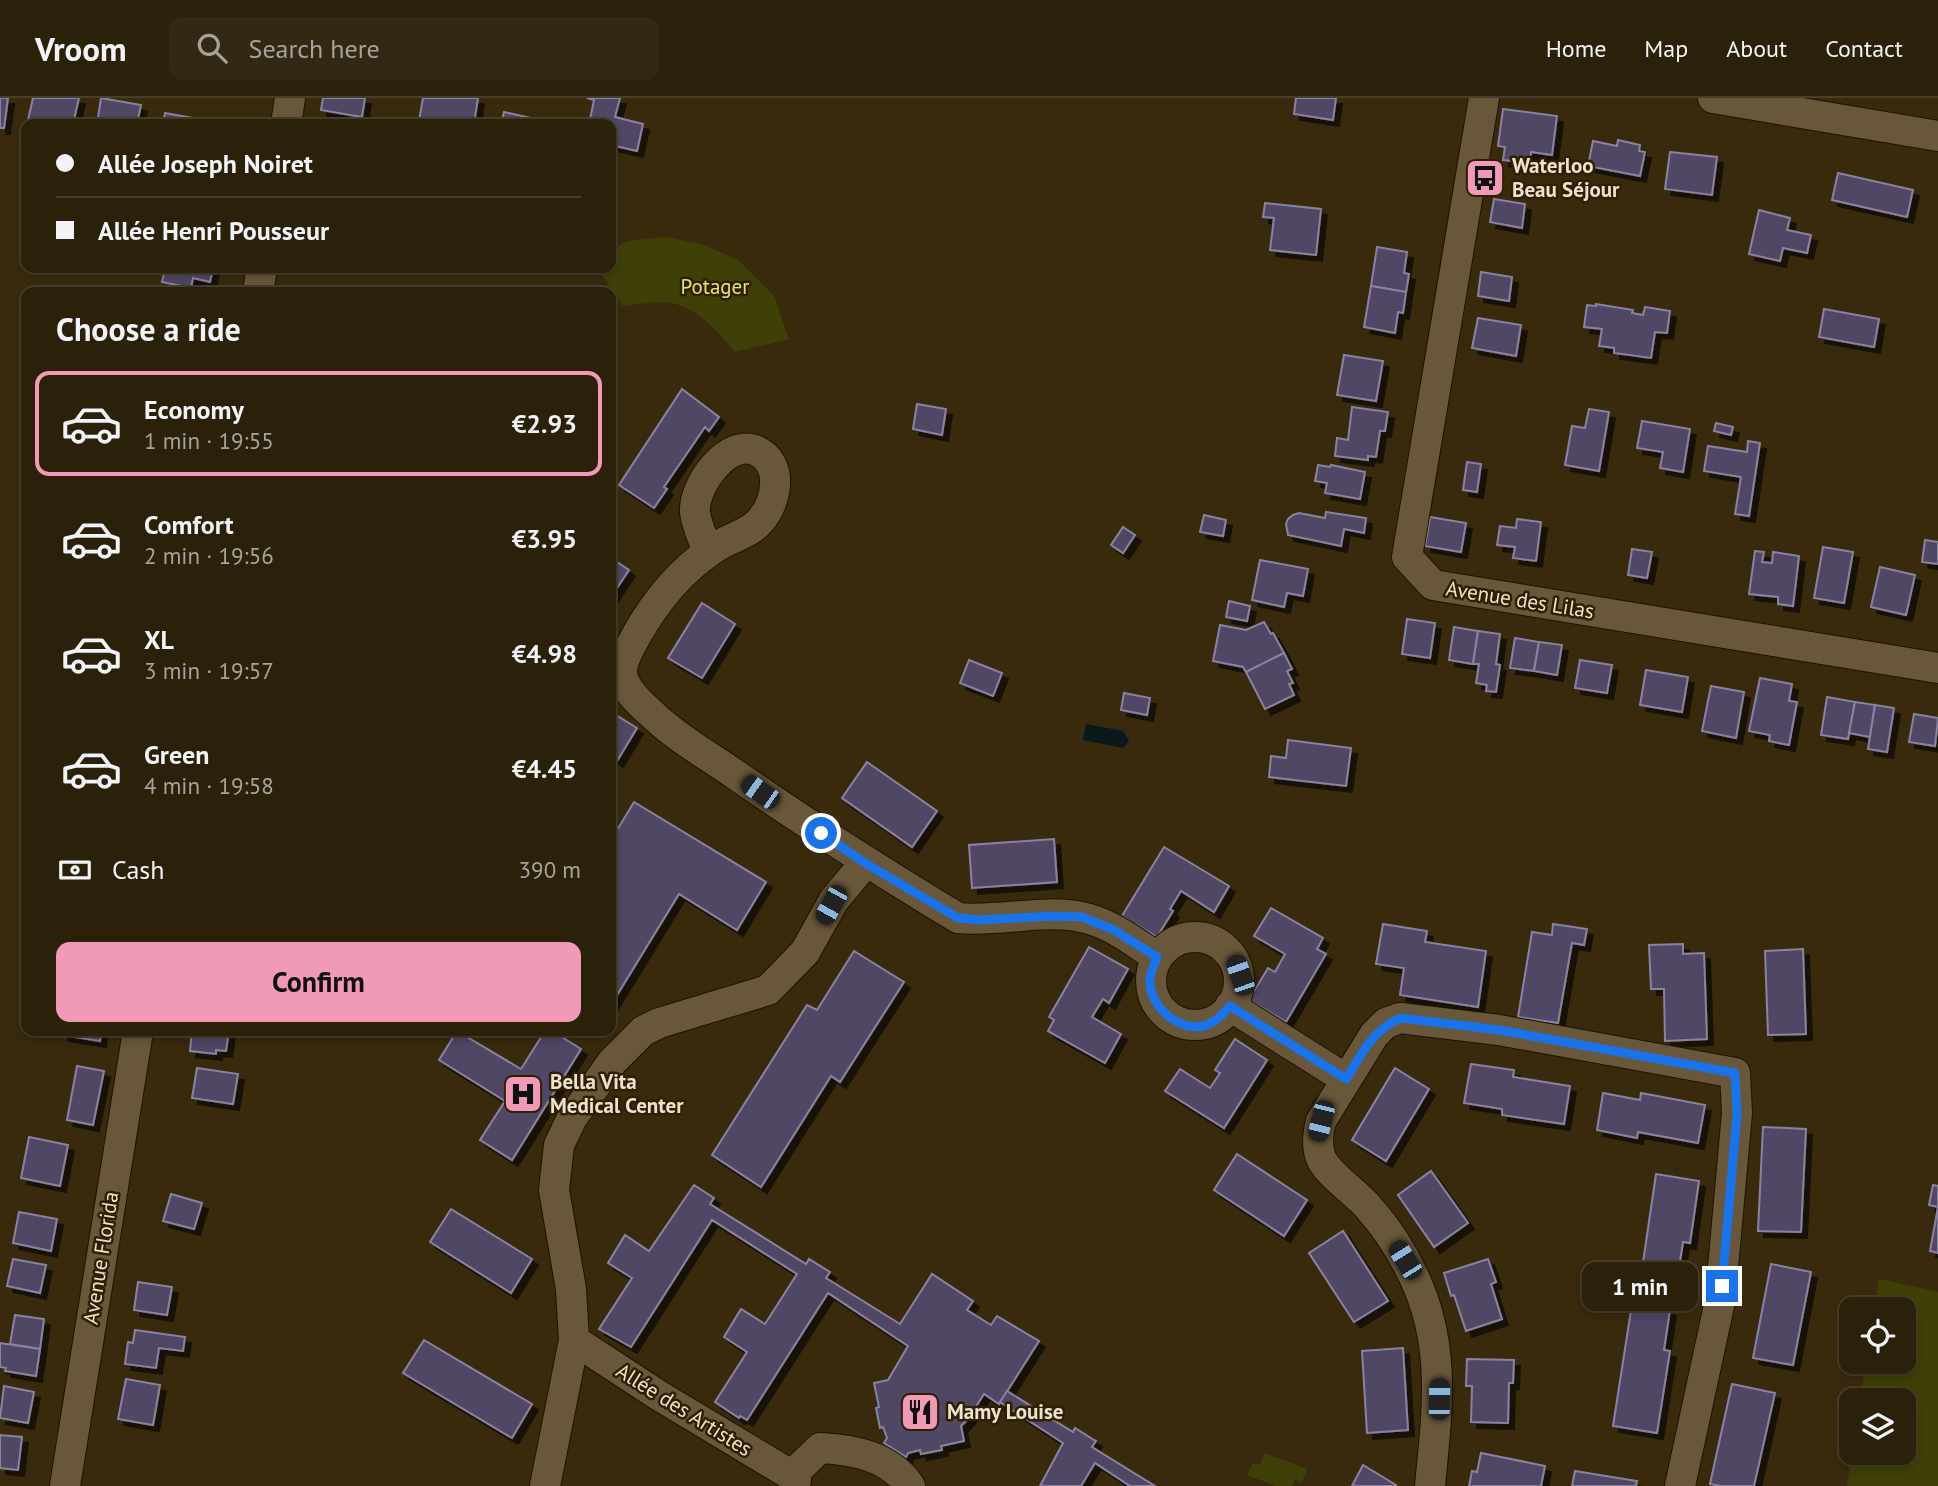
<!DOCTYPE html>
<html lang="en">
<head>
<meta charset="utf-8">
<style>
	body { margin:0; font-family:"PT Sans",sans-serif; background:#332813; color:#f1f3f6; height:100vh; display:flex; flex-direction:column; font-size:26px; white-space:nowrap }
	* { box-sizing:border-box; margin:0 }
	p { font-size:23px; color:#a6a39c }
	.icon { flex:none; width:38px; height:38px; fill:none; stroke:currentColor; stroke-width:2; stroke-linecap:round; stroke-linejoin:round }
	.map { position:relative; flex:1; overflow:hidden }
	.details { position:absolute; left:21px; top:189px; width:595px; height:749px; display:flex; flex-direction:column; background:#2b200a; border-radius:14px; box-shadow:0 4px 10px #0003,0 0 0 2px #473e2b }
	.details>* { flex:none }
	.banner { position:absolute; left:21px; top:21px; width:595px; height:154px; border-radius:14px; box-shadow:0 4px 10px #0003,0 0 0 2px #473e2b; display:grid; align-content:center; height:154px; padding:0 35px; background:#2b200a }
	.controls { position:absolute; left:1839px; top:1199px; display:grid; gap:14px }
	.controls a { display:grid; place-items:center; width:77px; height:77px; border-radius:14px; background:#2b200a; box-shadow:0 4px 10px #0003,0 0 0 2px #473e2b; font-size:35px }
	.end { position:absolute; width:32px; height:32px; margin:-16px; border:9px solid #1a73e8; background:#fff; box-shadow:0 0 0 4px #fff }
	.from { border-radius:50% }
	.bubble { position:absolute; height:49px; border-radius:14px; background:#2b200a; box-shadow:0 4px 10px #0003,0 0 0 2px #473e2b; font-size:23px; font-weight:700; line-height:49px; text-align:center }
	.car { position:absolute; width:21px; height:42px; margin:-21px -10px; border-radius:9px; box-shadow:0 0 5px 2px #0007; background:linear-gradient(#222 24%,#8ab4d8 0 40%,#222 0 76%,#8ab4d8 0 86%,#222 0) }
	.banner b { display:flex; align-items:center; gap:24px; height:66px; font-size:26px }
	.banner b+b { border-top:2px solid #473e2b }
	.banner i { width:18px; height:18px; background:#f1f3f6 }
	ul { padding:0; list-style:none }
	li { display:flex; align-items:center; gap:21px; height:105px; margin:0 14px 10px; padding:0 21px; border:4px solid transparent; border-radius:14px }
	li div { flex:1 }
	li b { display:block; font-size:26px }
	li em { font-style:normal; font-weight:700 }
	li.current { border-color:#f09ab7 }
	li>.icon { width:63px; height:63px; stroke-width:1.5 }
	h2 { padding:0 35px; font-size:32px; line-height:84px }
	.pay { display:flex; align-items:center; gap:18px; height:77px; padding:0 35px; font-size:26px }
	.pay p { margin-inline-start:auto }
	.button { display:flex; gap:14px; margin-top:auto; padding:14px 35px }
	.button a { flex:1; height:80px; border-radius:14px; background:#f09ab7; color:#111; font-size:28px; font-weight:700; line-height:80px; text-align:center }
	header { display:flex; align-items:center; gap:42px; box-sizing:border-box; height:98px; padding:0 35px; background:#2b200a; border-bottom:2px solid #473e2b }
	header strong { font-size:33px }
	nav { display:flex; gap:38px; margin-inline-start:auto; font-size:24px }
	.search { width:490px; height:63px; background:#332813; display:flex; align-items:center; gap:18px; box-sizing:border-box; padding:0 24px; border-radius:14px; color:#a6a39c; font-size:26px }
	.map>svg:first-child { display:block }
	.green { fill:#3e4008 }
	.water { fill:#08181b }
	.building { fill:#4f4764; stroke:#8a82a1; stroke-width:2; filter:url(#shadow) }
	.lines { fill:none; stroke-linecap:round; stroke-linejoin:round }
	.minor-casing { stroke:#201200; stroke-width:32 }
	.minor { stroke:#68573b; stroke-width:30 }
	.route { stroke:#1a73e8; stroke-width:9 }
	.labels { text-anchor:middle; stroke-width:5; stroke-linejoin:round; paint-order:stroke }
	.poi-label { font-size:21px; font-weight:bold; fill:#ece2d2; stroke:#2f2004; text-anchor:start }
	.park-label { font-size:21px; fill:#e1e76d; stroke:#2f2004 }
	.street-label { font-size:21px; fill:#ece2d2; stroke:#2f2004 }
</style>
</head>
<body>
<header>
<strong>Vroom</strong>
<div class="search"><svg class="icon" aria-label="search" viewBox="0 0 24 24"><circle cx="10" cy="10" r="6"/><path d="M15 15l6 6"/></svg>Search here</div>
<nav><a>Home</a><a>Map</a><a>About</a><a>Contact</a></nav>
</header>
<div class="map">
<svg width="1938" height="1388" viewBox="0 0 1938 1388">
	<defs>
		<filter id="shadow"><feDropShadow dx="6" dy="6" stdDeviation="0" flood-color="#0009"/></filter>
	</defs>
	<rect width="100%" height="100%" fill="#392a0e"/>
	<!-- green -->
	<g class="green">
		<path d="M664 139 702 146 738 162 774 198 789 241 735 254C720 236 702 215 679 207 663 201 640 206 623 208L597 170H611V151L629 143Z"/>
		<path d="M1879 1181 1938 1194V1388H1847L1852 1355 1904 1354V1302H1860L1866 1264H1904V1211H1874Z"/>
		<path d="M1265 1355 1307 1371 1302 1384 1295 1381 1292 1388H1276L1247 1377 1253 1365 1260 1367Z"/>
	</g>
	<!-- water -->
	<path class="water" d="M1086 626 1123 633 1129 643 1123 650 1083 642Z"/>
	<!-- building -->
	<g class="building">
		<path d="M0 0H8L4 30H0Z"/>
		<path d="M33 0H79L73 26H48L28 22Z"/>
		<path d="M101 0 141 7 137 26H97Z"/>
		<path d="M323 0H365L362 19 321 12Z"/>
		<path d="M423 0H478L474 26H436L419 23Z"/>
		<path d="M587 0H620L615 19 643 26 637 53 611 47V26H589L594 2Z"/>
		<path d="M1296 0H1336L1333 22 1294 16Z"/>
		<path d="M1503 11 1557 18 1552 57 1531 54 1530 65 1503 62 1505 49 1498 48Z"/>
		<path d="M504 14 554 25V26H501Z"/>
		<path d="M165 15 193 20 191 26H163Z"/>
		<path d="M1618 42 1640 47 1639 53 1645 54 1640 78 1588 68 1593 43 1617 48Z"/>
		<path d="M1670 54 1717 59 1712 97 1665 91Z"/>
		<path d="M1838 75 1913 92 1907 119 1832 102Z"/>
		<path d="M1494 101 1525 106 1522 130 1490 124Z"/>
		<path d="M1265 105 1321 111 1316 157 1270 152 1274 120 1263 119Z"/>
		<path d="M1759 112 1790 120 1787 132 1811 137 1807 155 1783 150 1780 163 1749 156Z"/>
		<path d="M1377 149 1407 154 1404 175 1409 176 1406 194 1371 188Z"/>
		<path d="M165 170H213L210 184 193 180 191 190 162 184Z"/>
		<path d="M1481 174 1512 179 1509 203 1478 198Z"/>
		<path d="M1371 188 1406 194 1403 215 1398 214 1395 235 1364 229Z"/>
		<path d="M1596 206 1633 212 1632 215 1643 217 1645 209 1670 213 1667 235 1655 234 1651 260 1614 255V250L1599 248 1602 231 1584 229 1587 207 1596 208Z"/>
		<path d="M1824 211 1879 221 1874 249 1819 239Z"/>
		<path d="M1478 220 1521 227 1516 258 1472 250Z"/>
		<path d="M1344 257 1383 263 1376 303 1337 297Z"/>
		<path d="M682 291 719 319 709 333 705 329 664 389 667 391 654 410 619 387Z"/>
		<path d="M917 306 946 311 942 337 913 331Z"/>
		<path d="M1352 309 1388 314 1385 333H1380L1376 359 1368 358V362L1335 358 1337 340 1348 342Z"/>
		<path d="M1589 311 1609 314 1599 373 1565 367 1572 328 1585 330Z"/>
		<path d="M1642 323 1690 331 1683 374 1660 370 1663 354 1637 350Z"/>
		<path d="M1716 325 1733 329 1731 337 1714 333Z"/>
		<path d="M1748 343 1760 345 1749 418 1735 416 1741 379 1704 373 1708 348 1747 354Z"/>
		<path d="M1467 364 1481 366 1477 394 1463 392Z"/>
		<path d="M1318 367 1330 369 1331 367 1365 374 1360 401 1325 395 1327 385 1315 383Z"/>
		<path d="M1326 414 1366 420 1364 435 1344 431 1341 448 1288 437 1286 426 1288 421 1293 417 1299 415 1325 420Z"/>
		<path d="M1204 417 1226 422 1223 438 1200 434Z"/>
		<path d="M1430 419 1466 425 1461 454 1425 448Z"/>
		<path d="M1517 421 1541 424 1536 463 1513 460 1515 449 1497 447 1500 428 1516 430Z"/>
		<path d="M1123 429 1135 437 1123 455 1111 447Z"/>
		<path d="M1925 442 1938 444V466L1922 464Z"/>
		<path d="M1823 449 1853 454 1844 505 1814 500Z"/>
		<path d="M1632 451 1652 454 1647 480 1628 477Z"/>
		<path d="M1755 453 1764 454 1762 464 1772 465 1773 454 1799 458 1793 508 1778 506V499L1749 496Z"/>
		<path d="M611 460 629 472 611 499Z"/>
		<path d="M1260 462 1308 471 1303 498 1287 495 1284 509 1252 502Z"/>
		<path d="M1880 469 1915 477 1906 517 1871 509Z"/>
		<path d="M1229 503 1250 508 1247 523 1226 519Z"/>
		<path d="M702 505 735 526 702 580 668 560Z"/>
		<path d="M1407 521 1435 525 1430 560 1402 556Z"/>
		<path d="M1264 524 1271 536 1273 535 1284 555 1246 574 1243 569 1213 563 1220 527 1246 532Z"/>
		<path d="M1454 529 1478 533 1473 566 1449 562Z"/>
		<path d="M1478 533 1500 536 1496 566 1500 567 1496 594 1486 593 1487 587 1476 585 1479 566H1473Z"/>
		<path d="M1515 540 1539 544 1534 573 1510 570Z"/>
		<path d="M1539 544 1562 547 1557 577 1534 573Z"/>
		<path d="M1284 555 1292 571 1287 573 1293 585 1289 586 1294 597 1265 611 1246 574Z"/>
		<path d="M969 562 1002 575 993 598 960 585Z"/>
		<path d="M1580 562 1612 567 1607 595 1575 590Z"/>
		<path d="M1646 572 1688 579 1682 614 1640 607Z"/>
		<path d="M1760 580 1792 586 1789 603 1797 604 1789 647 1769 643 1770 637 1749 633Z"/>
		<path d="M1711 588 1744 594 1736 640 1702 633Z"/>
		<path d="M1124 595 1150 600 1147 617 1121 612Z"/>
		<path d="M1827 599 1855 604 1848 641 1821 637Z"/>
		<path d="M1855 604 1875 607 1870 639 1849 635Z"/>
		<path d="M1875 607 1894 610 1887 654 1868 651Z"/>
		<path d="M611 614 637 630 617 663 611 659Z"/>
		<path d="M1914 616 1938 620 1935 648 1909 644Z"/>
		<path d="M1288 642 1351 650 1346 688 1269 679 1271 658 1286 660Z"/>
		<path d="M867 664 937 713 912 749 842 700Z"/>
		<path d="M634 704 766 784 737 832 679 796 611 907V742Z"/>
		<path d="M1054 741 1057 784 972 790 969 747Z"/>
		<path d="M1164 749 1229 788 1214 814 1181 793 1170 811 1173 813 1157 839 1122 818Z"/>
		<path d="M1271 810 1323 840 1317 851 1326 856 1286 924 1249 902 1268 870 1275 874 1285 856 1254 838Z"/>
		<path d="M1383 826 1427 833 1425 844 1486 853 1478 909 1400 897 1404 870 1376 866Z"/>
		<path d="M1553 826 1587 831 1584 847 1572 845 1558 925 1518 919 1532 834 1552 837Z"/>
		<path d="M1683 846V856L1704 855 1707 941 1665 943 1664 891H1651L1649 847Z"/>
		<path d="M1089 849 1128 871 1109 905 1103 901 1092 919 1121 936 1105 965 1048 933 1054 922 1049 919Z"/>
		<path d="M1803 851 1806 936 1768 937 1765 853Z"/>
		<path d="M854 853 904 884 840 984 831 978 761 1089 712 1057 807 907 817 912Z"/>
		<path d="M62 933H101L100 943 62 937Z"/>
		<path d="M192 933H229L226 953 216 952V956L190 953Z"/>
		<path d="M457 933 521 971 545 933H552L581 951 512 1062 480 1042 505 1003 439 962Z"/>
		<path d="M1235 941 1267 962 1224 1030 1165 993 1180 971 1210 990 1220 975 1215 972Z"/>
		<path d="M1471 966 1514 972 1513 979 1570 988 1564 1026 1502 1017V1011L1464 1005Z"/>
		<path d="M77 968 104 973 93 1027 67 1022Z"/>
		<path d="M197 970 238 976 233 1006 192 1000Z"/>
		<path d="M1395 970 1429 991 1386 1063 1352 1042Z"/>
		<path d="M1603 995 1640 1002 1641 995 1705 1007 1698 1045 1638 1034 1637 1040 1597 1032Z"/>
		<path d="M1763 1029 1806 1031 1801 1134 1758 1133Z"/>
		<path d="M29 1039 68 1047 60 1088 21 1080Z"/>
		<path d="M1237 1056 1307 1102 1284 1138 1214 1092Z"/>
		<path d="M1431 1073 1468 1125 1434 1149 1398 1097Z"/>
		<path d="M1656 1076 1699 1083 1690 1145 1683 1144 1677 1183 1641 1178Z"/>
		<path d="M694 1087 714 1100 710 1106 806 1166 809 1161 830 1174 826 1180 900 1226 932 1176 973 1203 967 1212 991 1227 997 1218 1039 1243 999 1306 984 1296 968 1321 961 1328 964 1343 941 1348 942 1352 921 1356 920 1352 908 1355 906 1359 884 1345 887 1340 883 1329 880 1330 876 1310 879 1309 874 1285 888 1282 908 1248 828 1195 747 1322 740 1318 739 1320 715 1304 747 1254 724 1239 741 1211 765 1226 797 1176 712 1122 631 1249 599 1231 632 1180 608 1165 625 1137 649 1153Z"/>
		<path d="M1933 1087 1938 1088V1155L1930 1153 1938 1109 1929 1107Z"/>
		<path d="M171 1096 202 1105 194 1131 163 1123Z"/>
		<path d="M451 1111 532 1161 511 1195 430 1144Z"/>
		<path d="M19 1114 57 1121 51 1153 13 1145Z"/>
		<path d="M1343 1133 1388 1203 1354 1224 1309 1155Z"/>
		<path d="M13 1161 46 1167 40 1195 7 1188Z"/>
		<path d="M1488 1161 1496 1184 1491 1186 1502 1221 1466 1233 1454 1197 1451 1198 1444 1175Z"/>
		<path d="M1771 1166 1811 1174 1793 1267 1753 1260Z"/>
		<path d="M138 1184 172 1189 167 1217 134 1212Z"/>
		<path d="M1632 1206 1670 1212 1664 1252 1670 1253 1657 1335 1613 1328Z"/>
		<path d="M15 1217 44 1221 40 1251 10 1246Z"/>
		<path d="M135 1232 185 1239 183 1253 159 1250 156 1270 125 1266 128 1244 133 1245Z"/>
		<path d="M424 1242 532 1306 512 1340 403 1275Z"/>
		<path d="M0 1245 40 1251 36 1278 5 1273 6 1270 0 1269Z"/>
		<path d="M1403 1250 1408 1332 1367 1335 1362 1253Z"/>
		<path d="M1467 1261 1514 1262 1513 1285H1509L1508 1325 1471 1324 1472 1288H1466Z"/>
		<path d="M126 1281 160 1287 153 1327 118 1321Z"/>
		<path d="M1732 1286 1775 1295 1754 1388H1721L1710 1386Z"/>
		<path d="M4 1288 34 1294 28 1325 0 1320Z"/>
		<path d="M1007 1293 1073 1334 1075 1330 1094 1342 1096 1343 1092 1349 1155 1388H1130L1095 1365 1081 1388H1040L1063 1345 1000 1304Z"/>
		<path d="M0 1337 22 1339 18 1372 0 1370Z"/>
		<path d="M1481 1355 1545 1368 1541 1388H1469L1472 1373 1477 1374Z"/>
		<path d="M1363 1367 1396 1387V1388H1352Z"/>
		<path d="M1575 1373 1637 1383 1636 1388H1572Z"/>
	</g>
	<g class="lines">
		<!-- minor casing -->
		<g class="minor-casing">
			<g id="minor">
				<path d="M1484 0 1407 459 1433 487 1938 570"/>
				<path d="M1713 0 1938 38"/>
				<path d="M286 26 290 0"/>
				<path d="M258 194 262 170"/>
				<path d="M708 454C704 442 696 427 695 414 693 388 728 339 757 353 784 366 777 403 761 422 750 436 731 439 716 449 681 472 657 501 636 538 631 548 623 560 622 572 621 590 642 607 654 618 678 641 709 658 736 677 808 727 882 774 958 820 997 824 1045 811 1081 819 1109 824 1134 844 1157 859"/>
				<circle cx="1195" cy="883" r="44"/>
				<path d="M1230 908 1346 981"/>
				<path d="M574 1242 658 1297 796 1380"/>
				<path d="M65 1388 138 933"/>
				<path d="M545 1388 574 1242 571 1191 554 1092 559 1047 572 1020 613 963 643 933 659 925 768 892 805 854 834 802 865 765"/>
				<path d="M795 1388 797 1372 820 1350C855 1352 889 1358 910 1388"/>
				<path d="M1430 1388C1437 1314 1447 1247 1413 1177 1402 1154 1386 1129 1369 1110 1357 1095 1328 1077 1321 1060 1316 1048 1318 1035 1321 1023L1374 937 1386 925 1400 920 1499 932 1735 975 1737 1015 1720 1203 1680 1388"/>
			</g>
		</g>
		<!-- minor -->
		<use href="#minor" class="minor"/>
	</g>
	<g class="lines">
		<!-- route -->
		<path class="route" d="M821 735 865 765 958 820 978 822 1054 818 1082 819 1114 832 1157 859C1155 865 1151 873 1150 880 1147 910 1187 942 1214 923 1220 920 1225 913 1230 908L1346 981C1361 957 1373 931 1401 920L1499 932 1735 975 1737 1016 1722 1188"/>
	</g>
	<!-- icons -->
	<defs>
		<g id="bus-square" transform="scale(2.0125)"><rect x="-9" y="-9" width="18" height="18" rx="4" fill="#f09ab7" stroke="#2f2004"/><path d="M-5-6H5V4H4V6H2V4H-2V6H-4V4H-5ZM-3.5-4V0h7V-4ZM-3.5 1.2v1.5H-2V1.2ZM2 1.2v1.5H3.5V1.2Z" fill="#111"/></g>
		<g id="hospital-square" transform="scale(2.0125)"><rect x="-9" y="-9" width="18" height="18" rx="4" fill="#f09ab7" stroke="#2f2004"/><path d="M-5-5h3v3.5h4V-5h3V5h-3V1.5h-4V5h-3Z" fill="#111"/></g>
		<g id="restaurant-square" transform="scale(2.0125)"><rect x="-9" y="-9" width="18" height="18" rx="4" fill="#f09ab7" stroke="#2f2004"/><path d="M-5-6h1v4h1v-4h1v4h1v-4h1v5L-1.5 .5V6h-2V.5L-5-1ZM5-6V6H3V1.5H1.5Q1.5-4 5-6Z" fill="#111"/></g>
	</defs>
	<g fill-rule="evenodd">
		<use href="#bus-square" x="1485" y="80"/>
		<use href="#hospital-square" x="523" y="996"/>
		<use href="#restaurant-square" x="920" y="1314"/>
	</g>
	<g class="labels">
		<!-- poi labels -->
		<g class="poi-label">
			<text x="1512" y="75">Waterloo<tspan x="1512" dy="24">Beau Séjour</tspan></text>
			<text x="550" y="991">Bella Vita<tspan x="550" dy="24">Medical Center</tspan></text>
			<text x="947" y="1321">Mamy Louise</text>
		</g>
		<!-- park labels -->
		<g class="park-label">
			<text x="715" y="196">Potager</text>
		</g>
		<!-- street labels -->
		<g class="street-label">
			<text transform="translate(1520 502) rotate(9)" y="7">Avenue des Lilas</text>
			<text transform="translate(101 1160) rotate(-81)" y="7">Avenue Florida</text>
			<text transform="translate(684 1312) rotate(32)" y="7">Allée des Artistes</text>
		</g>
	</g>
</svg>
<div class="controls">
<a><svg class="icon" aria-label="locate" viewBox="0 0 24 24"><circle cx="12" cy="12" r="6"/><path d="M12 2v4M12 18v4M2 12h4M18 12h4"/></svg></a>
<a><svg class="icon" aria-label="layers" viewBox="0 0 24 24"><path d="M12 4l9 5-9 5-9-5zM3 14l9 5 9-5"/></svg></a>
</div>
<i class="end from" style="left:821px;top:735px"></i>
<i class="end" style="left:1722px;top:1188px"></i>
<div class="bubble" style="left:1582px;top:1164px;width:116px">1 min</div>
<i class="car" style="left:760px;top:694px;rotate:305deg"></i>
<i class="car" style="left:831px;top:807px;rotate:209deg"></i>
<i class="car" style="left:1240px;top:877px;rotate:341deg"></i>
<i class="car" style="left:1321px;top:1023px;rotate:194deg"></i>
<i class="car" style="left:1405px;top:1162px;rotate:328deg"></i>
<i class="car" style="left:1439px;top:1301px;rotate:1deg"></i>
<div class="banner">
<b><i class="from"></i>Allée Joseph Noiret</b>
<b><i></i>Allée Henri Pousseur</b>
</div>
<section class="details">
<h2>Choose a ride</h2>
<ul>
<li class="current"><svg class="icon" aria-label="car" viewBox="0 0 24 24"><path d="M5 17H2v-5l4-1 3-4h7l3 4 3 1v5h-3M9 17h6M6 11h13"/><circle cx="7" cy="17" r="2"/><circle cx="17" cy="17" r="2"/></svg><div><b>Economy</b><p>1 min · 19:55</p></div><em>€2.93</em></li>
<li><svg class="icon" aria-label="car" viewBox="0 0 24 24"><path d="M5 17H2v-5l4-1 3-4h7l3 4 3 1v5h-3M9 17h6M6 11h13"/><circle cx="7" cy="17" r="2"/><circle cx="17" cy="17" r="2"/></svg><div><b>Comfort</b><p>2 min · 19:56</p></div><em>€3.95</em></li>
<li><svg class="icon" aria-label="car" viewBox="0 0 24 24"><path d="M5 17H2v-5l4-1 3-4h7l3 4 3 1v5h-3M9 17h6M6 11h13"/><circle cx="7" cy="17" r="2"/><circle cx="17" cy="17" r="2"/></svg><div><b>XL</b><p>3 min · 19:57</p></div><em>€4.98</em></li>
<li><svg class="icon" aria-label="car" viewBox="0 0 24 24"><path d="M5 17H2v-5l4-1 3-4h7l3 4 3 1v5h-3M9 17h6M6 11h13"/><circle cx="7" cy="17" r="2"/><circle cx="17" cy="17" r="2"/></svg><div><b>Green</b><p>4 min · 19:58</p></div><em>€4.45</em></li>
</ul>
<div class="pay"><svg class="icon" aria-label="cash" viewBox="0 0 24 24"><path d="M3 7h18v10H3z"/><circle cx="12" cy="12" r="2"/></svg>Cash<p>390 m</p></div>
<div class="button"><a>Confirm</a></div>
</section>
</div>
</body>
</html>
